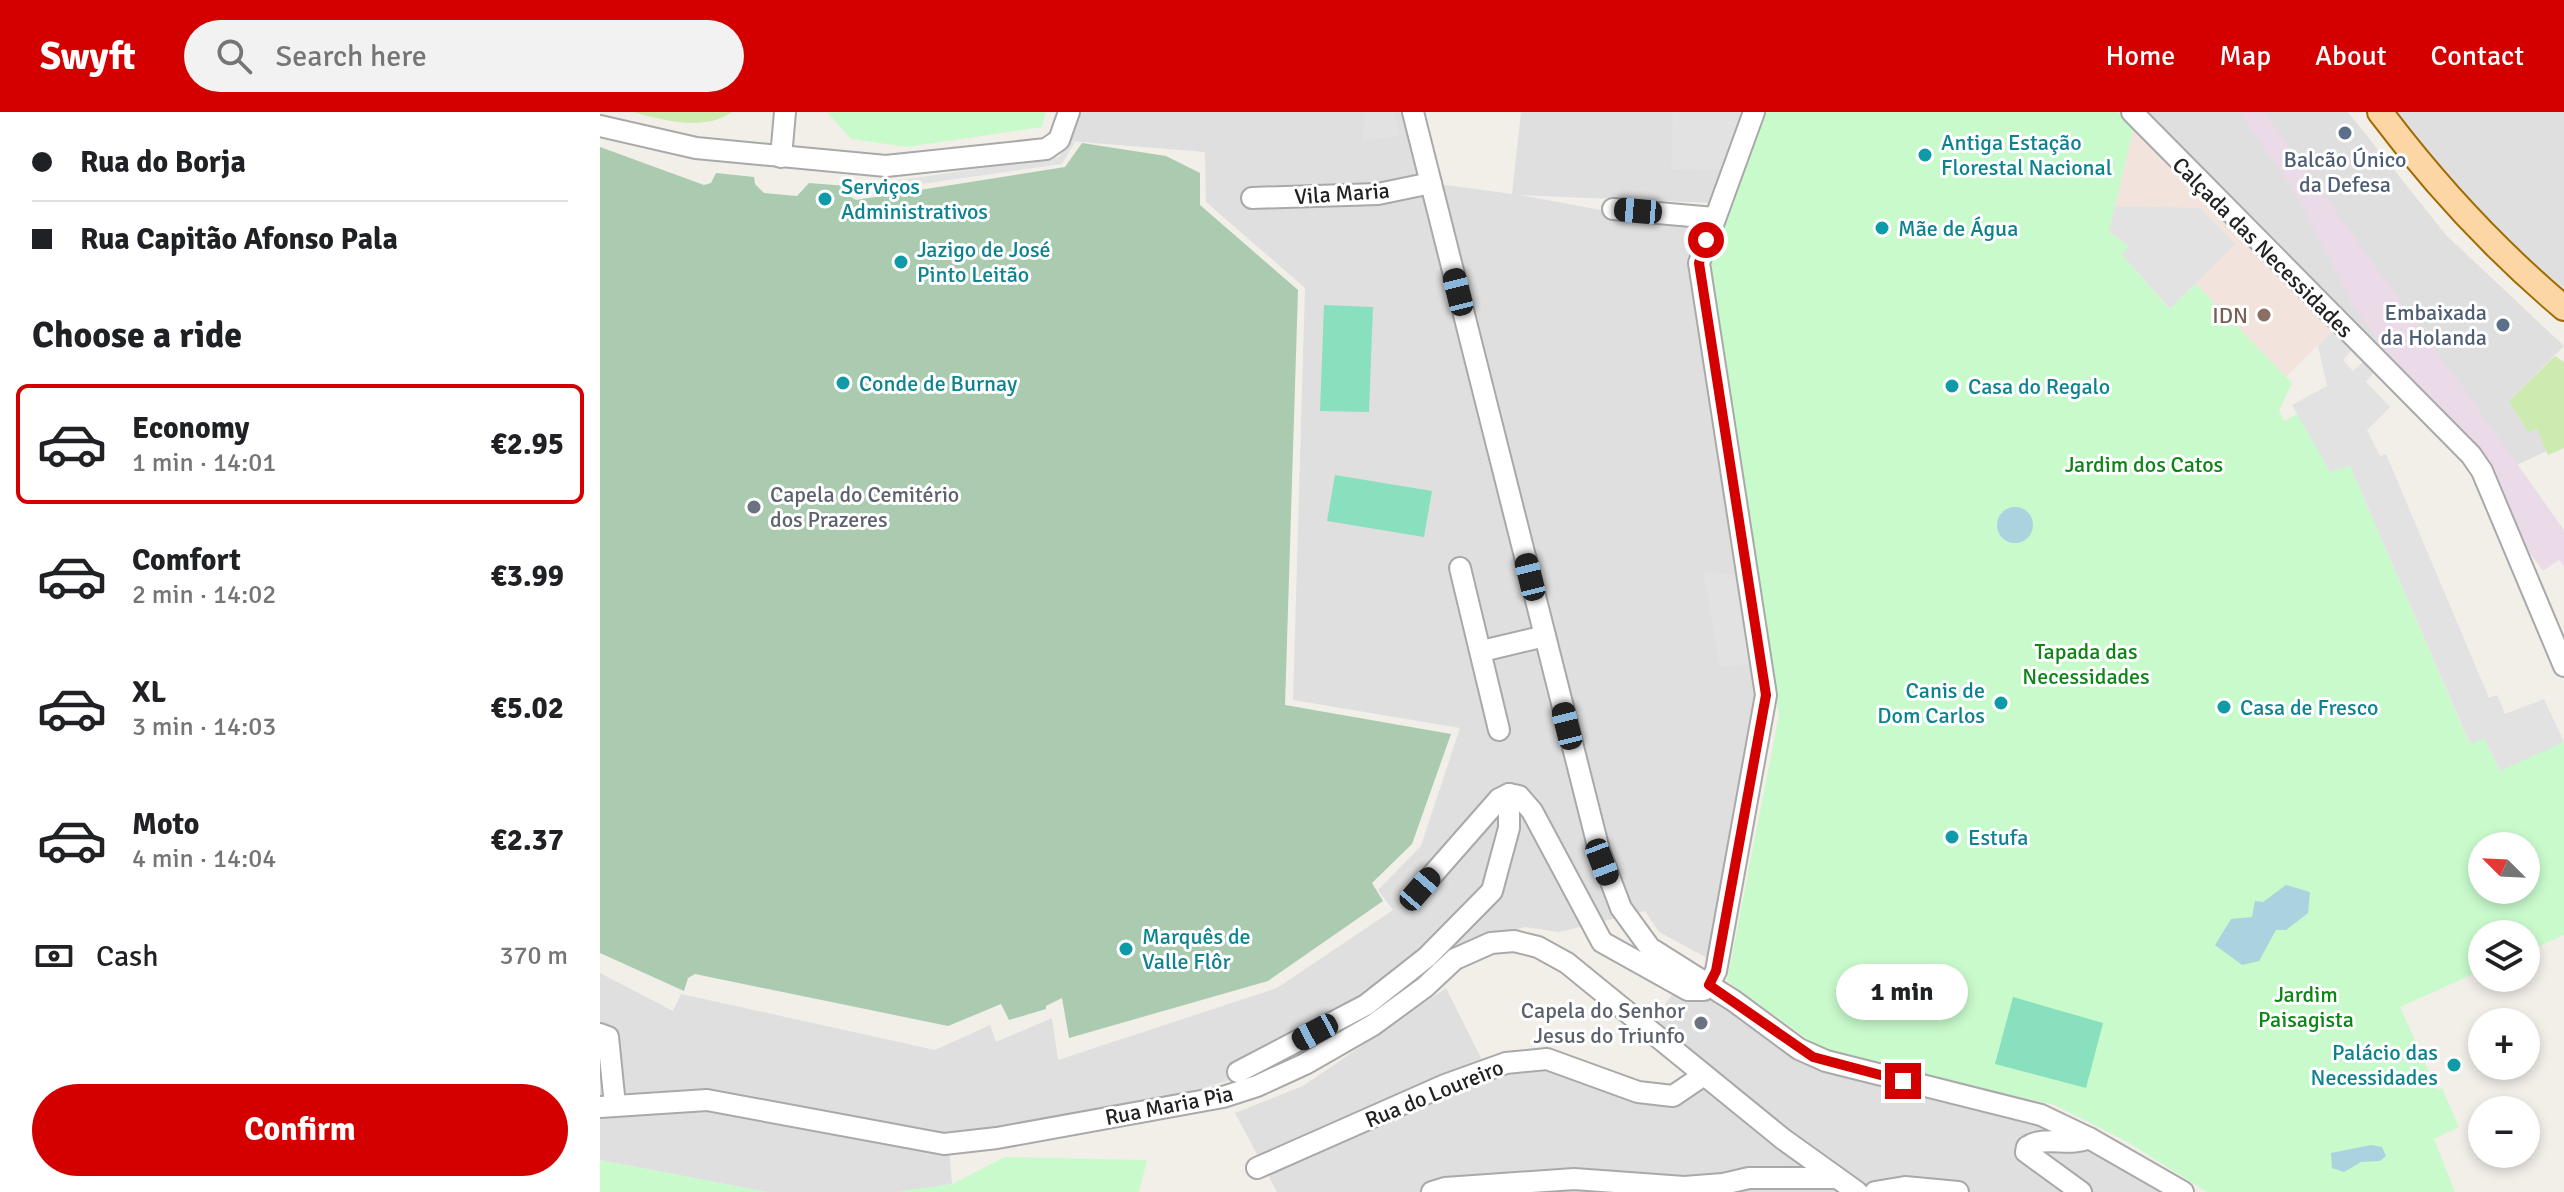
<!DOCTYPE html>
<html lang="en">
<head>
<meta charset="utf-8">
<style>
	body { margin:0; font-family:Signika,sans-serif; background:#f2f2f2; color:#202124; height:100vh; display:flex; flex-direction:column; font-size:30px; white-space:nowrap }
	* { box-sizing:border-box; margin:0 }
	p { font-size:26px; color:#757577 }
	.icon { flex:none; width:44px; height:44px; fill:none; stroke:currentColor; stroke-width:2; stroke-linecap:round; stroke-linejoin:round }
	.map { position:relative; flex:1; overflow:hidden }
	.details { display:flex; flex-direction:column; background:#fff; width:600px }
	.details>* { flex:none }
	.top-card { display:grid; align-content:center; height:176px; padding:0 32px; background:#fff }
	.needle { width:52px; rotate:294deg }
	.controls { position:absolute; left:1868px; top:720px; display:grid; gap:16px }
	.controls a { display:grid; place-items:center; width:72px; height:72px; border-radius:50%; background:#fff; box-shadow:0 4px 12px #0003; font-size:40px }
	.end { position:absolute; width:36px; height:36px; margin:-18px; border:10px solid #d40000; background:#fff; box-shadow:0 0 0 4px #fff }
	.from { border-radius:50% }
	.bubble { position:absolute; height:56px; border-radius:28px; background:#fff; box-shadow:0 4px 12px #0003; font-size:26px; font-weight:700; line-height:56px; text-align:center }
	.car { position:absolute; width:24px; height:48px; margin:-24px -12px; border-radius:10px; box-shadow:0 0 6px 2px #0007; background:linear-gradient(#222 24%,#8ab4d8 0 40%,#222 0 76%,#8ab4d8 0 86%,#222 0) }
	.top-card b { display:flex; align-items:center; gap:28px; height:76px; font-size:30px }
	.top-card b+b { border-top:2px solid #e0e0e0 }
	.top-card i { width:20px; height:20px; background:#202124 }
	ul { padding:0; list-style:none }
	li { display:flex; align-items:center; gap:24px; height:120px; margin:0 16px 12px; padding:0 16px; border:4px solid transparent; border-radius:12px }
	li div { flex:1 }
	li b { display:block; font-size:30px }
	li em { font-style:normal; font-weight:700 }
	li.active { border-color:#d40000 }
	li>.icon { width:72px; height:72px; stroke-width:1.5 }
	h2 { padding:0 32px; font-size:36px; line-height:96px }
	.pay { display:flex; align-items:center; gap:20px; height:88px; padding:0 32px; font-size:30px }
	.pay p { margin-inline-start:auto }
	.action { display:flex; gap:16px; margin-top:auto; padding:16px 32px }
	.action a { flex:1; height:92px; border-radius:48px; background:#d40000; color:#fff; font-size:32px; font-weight:700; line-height:92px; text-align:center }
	header { display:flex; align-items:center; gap:48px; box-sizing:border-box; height:112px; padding:0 40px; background:#d40000; color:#fff }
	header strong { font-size:38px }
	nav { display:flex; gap:44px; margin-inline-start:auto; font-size:28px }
	.search { width:560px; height:72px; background:#f2f2f2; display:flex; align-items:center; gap:20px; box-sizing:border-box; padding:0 28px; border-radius:44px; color:#757577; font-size:30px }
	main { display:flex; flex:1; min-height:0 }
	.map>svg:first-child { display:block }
	.residential { fill:#e0dfdf }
	.industrial { fill:#ebdbe8 }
	.military { fill:#f3e3dd }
	.grass { fill:#cdebb0 }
	.cemetery { fill:#aacbaf }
	.park { fill:#c8facc; fill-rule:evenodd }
	.pitch { fill:#88e0be }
	.parking { fill:#e2e2e2 }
	.water { fill:#aad3df }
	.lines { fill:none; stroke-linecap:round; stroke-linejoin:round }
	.minor-casing { stroke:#a9a9a9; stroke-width:24 }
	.major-casing { stroke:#a06b00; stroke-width:28 }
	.minor { stroke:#fff; stroke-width:20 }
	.major { stroke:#fcd6a4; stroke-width:24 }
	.route { stroke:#d40000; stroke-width:10 }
	.service-dot { fill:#5c6f8a; stroke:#fff; stroke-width:3 }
	.culture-dot { fill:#0f9aa8; stroke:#fff; stroke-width:3 }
	.education-dot { fill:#8d6e63; stroke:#fff; stroke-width:3 }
	.worship-dot { fill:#6b7280; stroke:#fff; stroke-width:3 }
	.labels { text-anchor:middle; stroke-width:6; stroke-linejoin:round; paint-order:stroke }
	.culture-label { font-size:22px; fill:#0d838f; stroke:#fff; text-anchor:start }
	.service-label { font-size:22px; fill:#4e5e75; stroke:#fff }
	.street-label { font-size:22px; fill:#222; stroke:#fff }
	.education-label { font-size:22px; fill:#785e54; stroke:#fff; text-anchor:end }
	.park-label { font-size:22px; fill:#0c8416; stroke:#fff }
	.worship-label { font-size:22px; fill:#5b616d; stroke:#fff; text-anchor:start }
</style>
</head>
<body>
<header>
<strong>Swyft</strong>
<div class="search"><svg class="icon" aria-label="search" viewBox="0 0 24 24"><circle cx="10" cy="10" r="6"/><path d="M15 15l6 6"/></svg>Search here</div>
<nav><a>Home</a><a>Map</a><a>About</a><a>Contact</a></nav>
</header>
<main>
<section class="details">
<div class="top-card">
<b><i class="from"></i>Rua do Borja</b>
<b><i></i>Rua Capitão Afonso Pala</b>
</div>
<h2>Choose a ride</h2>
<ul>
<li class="active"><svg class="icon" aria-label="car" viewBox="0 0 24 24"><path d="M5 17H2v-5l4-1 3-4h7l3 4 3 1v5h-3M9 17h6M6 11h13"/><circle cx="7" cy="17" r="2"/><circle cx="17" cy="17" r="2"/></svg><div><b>Economy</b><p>1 min · 14:01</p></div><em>€2.95</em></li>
<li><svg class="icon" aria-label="car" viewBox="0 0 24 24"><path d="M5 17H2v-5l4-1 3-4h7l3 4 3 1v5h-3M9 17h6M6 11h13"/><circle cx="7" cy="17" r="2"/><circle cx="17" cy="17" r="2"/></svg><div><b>Comfort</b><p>2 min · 14:02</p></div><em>€3.99</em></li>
<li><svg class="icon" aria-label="car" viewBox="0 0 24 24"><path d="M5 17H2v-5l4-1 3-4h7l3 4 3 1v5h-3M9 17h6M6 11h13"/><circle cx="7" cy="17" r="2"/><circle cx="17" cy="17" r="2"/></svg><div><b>XL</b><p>3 min · 14:03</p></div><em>€5.02</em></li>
<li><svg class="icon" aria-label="car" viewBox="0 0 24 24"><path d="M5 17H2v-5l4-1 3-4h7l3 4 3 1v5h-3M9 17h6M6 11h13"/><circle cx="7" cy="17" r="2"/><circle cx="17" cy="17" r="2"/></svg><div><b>Moto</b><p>4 min · 14:04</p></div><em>€2.37</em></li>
</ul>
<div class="pay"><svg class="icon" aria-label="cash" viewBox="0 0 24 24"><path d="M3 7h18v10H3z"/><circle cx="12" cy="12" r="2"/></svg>Cash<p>370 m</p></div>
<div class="action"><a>Confirm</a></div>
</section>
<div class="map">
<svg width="1964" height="1080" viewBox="0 0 1964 1080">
	<rect width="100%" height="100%" fill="#f2efe9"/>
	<!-- residential -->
	<g class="residential">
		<path d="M475 0H813L831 71 912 82 921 0H1149L1114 91 920 83 1102 117 1091 149 1156 586 1109 847 1059 820 1045 799 959 820 925 815 878 828 779 900 666 957 564 988 348 1023 352 1072 300 1080H167L0 1048V861L73 899 81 882 335 938 390 913 396 930 452 906 458 948 677 876 793 798 778 778 821 734 860 616 693 588 705 176 606 90 605 40 469 29Z"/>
		<path d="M1528 0H1748L1846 123 1964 234 1909 289 1937 316 1947 339 1892 364Z"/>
		<path d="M1796 0H1964V176L1880 110Z"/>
		<path d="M1084 866 1212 956 1448 1011 1561 1080H677L635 1001 703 974 846 876 892 968 940 954 1077 991 1105 976 1041 926Z"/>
	</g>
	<!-- industrial -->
	<path class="industrial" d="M1639 0H1664L1868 283 1964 418V454L1959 448 1943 459 1754 194 1693 77Z"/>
	<!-- military -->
	<path class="military" d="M1534 14 1734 217 1686 265 1600 179 1509 120Z"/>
	<!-- grass -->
	<g class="grass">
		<path d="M32 0H132C104 20 63 8 32 0Z"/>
		<path d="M1955 244 1964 250V336L1948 343 1937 317 1928 320 1909 289Z"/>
	</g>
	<!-- cemetery -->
	<path class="cemetery" d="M482 31 566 44 600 61V93L698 178 685 593 851 622 812 732 772 771 783 789 668 869 469 926 462 886 446 894V897L409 908 401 892 348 914 95 862 88 866 84 879 0 841V35L104 73 111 71 116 61 154 65 155 72 164 81 197 84 209 71 247 74V83L256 88 465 55Z"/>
	<!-- park -->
	<g class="park">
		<path d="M227 0H446L442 15 307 35 251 27Z"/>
		<path d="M1163 0H1518L1534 14 1509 120 1529 134 1522 143 1569 197 1596 172 1692 271 1679 299 1684 309 1698 302 1730 360 1750 354 1869 631 1884 626 1900 659 1964 627V823L1926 840V822H1882V858L1800 895 1837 978 1842 976 1859 1015 1834 1027 1855 1080H1607L1526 1029 1455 993 1228 942 1127 869 1179 603 1107 150ZM1882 734H1926V778H1882Z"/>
		<path d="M405 1045 547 1048 539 1080H297L352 1072Z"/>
		<path d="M0 1048 167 1080H0Z"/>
	</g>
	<!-- pitch -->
	<g class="pitch">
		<path d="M724 193 773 195 769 300 720 299Z"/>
		<path d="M735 363 832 379 824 425 727 409Z"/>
		<path d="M1413 885 1503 911 1486 976 1395 952Z"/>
	</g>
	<!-- parking -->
	<g class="parking">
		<path d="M765 0H794L800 24 762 29Z"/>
		<path d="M1073 0H1149L1127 58 1071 57Z"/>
		<path d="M470 29 475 30 462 52 279 78V71L459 45Z"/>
		<path d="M1515 94 1600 96 1635 132 1570 197 1522 143 1529 134 1509 120Z"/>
		<path d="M1734 217 1754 236 1743 248 1753 259 1765 248 1776 258 1766 270 1790 295 1767 318 1780 344 1786 342 1889 586 1897 583 1905 602 1944 587 1964 630 1900 659 1884 626 1870 632 1750 354 1730 360 1692 293 1727 274 1718 234Z"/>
		<path d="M1103 459 1139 463 1151 552 1120 555Z"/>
	</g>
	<!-- water -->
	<g class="water">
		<circle cx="1415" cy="413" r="18"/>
		<path d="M1686 773 1710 780 1708 801 1686 818H1676L1659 849 1642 853 1615 833 1631 807 1652 805 1655 789 1663 790Z"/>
		<path d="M1771 1033 1782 1035 1786 1044 1780 1049 1761 1050 1744 1060 1732 1056 1731 1041Z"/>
	</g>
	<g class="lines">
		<!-- minor casing -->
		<g class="minor-casing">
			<g id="minor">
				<path d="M813 0 999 738 1021 796 1050 836 1134 889 1199 937 1226 949 1441 1003 1489 1026 1583 1080"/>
				<path d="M1532 0 1871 343 1882 359 1964 554"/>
				<path d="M0 14 96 36 286 54 446 37 459 28 469 0"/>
				<path d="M181 45 185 0"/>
				<path d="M652 86 778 82 831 71"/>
				<path d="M1013 97 1114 106"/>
				<path d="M860 456 899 618"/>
				<path d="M882 539 945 524"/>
				<path d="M820 777 899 687 909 682"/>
				<path d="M1109 873 1116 859 1166 583 1099 151 1154 0"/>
				<path d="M0 922 8 925 15 993"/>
				<path d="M638 960 766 893 827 845 892 779 909 716V682L919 684 932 699 1002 830 1088 878H1104L1109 873"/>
				<path d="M0 995 107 988 344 1032 397 1026 623 985 657 974 705 952 773 913 825 875 855 847 891 831 914 829 938 835 967 851 1183 1027 1257 1080"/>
				<path d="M657 1056 845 973 906 951 947 947 1038 980 1073 984 1104 963"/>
				<path d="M832 1080 845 1076 974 1067 1084 1075 1123 1072 1149 1066H1233"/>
				<path d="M1275 1080 1305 1075 1358 1080"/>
				<path d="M1481 1080 1426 1040 1427 1035C1444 1023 1470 1035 1489 1026"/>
			</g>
		</g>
		<!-- major casing -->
		<g class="major-casing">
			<path id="major" d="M1780 0C1835 73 1894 137 1964 196"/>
		</g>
		<!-- minor -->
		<use href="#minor" class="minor"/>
		<!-- major -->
		<use href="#major" class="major"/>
	</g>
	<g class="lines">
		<!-- route -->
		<path class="route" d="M1106 128 1099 151 1166 583 1116 859 1109 873 1213 945 1303 969"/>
	</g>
	<!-- markers -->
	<g class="service-dot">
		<circle cx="1745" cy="21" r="8"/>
		<circle cx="1903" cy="213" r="8"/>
	</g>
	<g class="culture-dot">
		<circle cx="1325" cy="43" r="8"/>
		<circle cx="225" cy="87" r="8"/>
		<circle cx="1282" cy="116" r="8"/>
		<circle cx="301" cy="150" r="8"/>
		<circle cx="243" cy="271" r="8"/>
		<circle cx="1352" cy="274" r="8"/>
		<circle cx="1401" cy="591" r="8"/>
		<circle cx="1624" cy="595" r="8"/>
		<circle cx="1352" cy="725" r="8"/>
		<circle cx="526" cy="837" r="8"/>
		<circle cx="1854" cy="953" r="8"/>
	</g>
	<circle class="education-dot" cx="1664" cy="203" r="8"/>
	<g class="worship-dot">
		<circle cx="154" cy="395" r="8"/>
		<circle cx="1101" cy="911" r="8"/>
	</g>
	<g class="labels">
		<!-- culture labels -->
		<g class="culture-label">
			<text x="1341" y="38">Antiga Estação<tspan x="1341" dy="25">Florestal Nacional</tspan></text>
			<text x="241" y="82">Serviços<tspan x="241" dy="25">Administrativos</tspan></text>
			<text x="1298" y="124">Mãe de Água</text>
			<text x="317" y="145">Jazigo de José<tspan x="317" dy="25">Pinto Leitão</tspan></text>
			<text x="259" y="279">Conde de Burnay</text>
			<text x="1368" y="282">Casa do Regalo</text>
			<text x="1385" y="586" text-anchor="end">Canis de<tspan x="1385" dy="25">Dom Carlos</tspan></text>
			<text x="1640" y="603">Casa de Fresco</text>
			<text x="1368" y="733">Estufa</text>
			<text x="542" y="832">Marquês de<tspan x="542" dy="25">Valle Flôr</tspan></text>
			<text x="1838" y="948" text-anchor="end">Palácio das<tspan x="1838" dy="25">Necessidades</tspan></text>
		</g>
		<!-- service labels -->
		<g class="service-label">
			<text x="1745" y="55">Balcão Único<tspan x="1745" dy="25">da Defesa</tspan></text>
			<text x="1887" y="208" text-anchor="end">Embaixada<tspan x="1887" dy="25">da Holanda</tspan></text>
		</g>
		<!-- street labels -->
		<g class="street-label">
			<text transform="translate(742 81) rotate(-4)" y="8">Vila Maria</text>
			<text transform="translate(1663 135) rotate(45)" y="8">Calçada das Necessidades</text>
			<text transform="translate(834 981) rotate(-22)" y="8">Rua do Loureiro</text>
			<text transform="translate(569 993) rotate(-11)" y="8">Rua Maria Pia</text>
		</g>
		<!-- education labels -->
		<g class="education-label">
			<text x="1648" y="211">IDN</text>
		</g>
		<!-- park labels -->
		<g class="park-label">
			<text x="1544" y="360">Jardim dos Catos</text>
			<text x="1486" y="547">Tapada das<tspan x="1486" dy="25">Necessidades</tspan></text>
			<text x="1706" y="890">Jardim<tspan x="1706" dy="25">Paisagista</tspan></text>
		</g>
		<!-- worship labels -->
		<g class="worship-label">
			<text x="170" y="390">Capela do Cemitério<tspan x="170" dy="25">dos Prazeres</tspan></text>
			<text x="1085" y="906" text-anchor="end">Capela do Senhor<tspan x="1085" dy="25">Jesus do Triunfo</tspan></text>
		</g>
	</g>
</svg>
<div class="controls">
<a><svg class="needle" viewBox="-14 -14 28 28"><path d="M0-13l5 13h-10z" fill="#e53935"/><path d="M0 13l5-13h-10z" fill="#757577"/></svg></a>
<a><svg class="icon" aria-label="layers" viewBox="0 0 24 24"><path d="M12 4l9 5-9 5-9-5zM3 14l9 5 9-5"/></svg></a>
<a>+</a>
<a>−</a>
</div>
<i class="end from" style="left:1106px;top:128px"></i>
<i class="end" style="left:1303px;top:969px"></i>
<div class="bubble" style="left:1236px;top:852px;width:132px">1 min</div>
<i class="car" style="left:1038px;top:99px;rotate:275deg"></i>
<i class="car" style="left:858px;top:180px;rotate:346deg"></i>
<i class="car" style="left:930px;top:465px;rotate:346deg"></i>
<i class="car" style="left:967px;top:614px;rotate:346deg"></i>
<i class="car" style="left:1002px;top:750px;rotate:159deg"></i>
<i class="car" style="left:820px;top:777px;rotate:41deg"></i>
<i class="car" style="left:715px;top:920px;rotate:242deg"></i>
</div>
</main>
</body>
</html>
